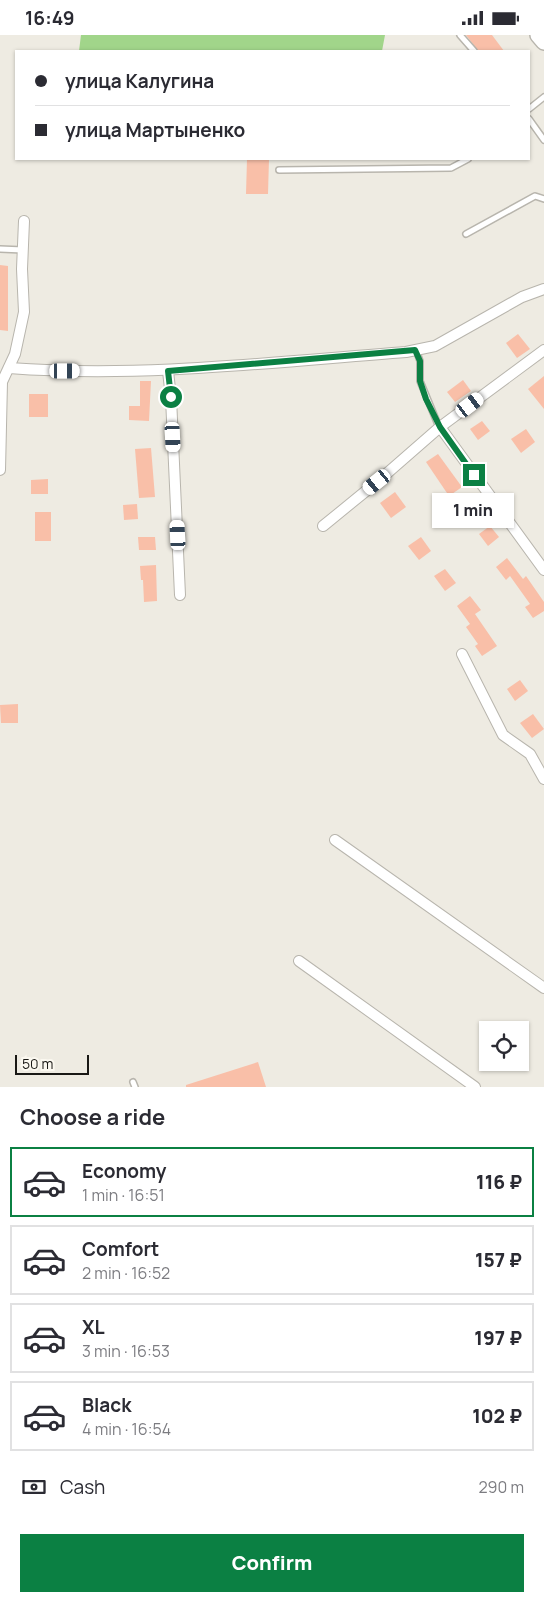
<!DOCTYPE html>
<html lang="en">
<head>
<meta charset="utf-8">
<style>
	body { margin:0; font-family:Manrope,sans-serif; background:#f7f7f7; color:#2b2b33; height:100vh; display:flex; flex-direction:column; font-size:19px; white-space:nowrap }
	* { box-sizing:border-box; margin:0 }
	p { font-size:16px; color:#7c7c81 }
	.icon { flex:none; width:28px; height:28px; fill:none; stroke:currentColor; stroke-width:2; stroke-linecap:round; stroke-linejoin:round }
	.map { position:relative; height:1052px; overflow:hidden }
	.details { display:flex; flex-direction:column; background:#fff; flex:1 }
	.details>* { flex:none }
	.top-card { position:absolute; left:15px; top:15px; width:515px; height:110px; border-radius:0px; box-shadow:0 1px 4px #0004; display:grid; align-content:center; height:110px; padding:0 20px; background:#fff }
	.fabs { position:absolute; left:479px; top:986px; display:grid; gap:10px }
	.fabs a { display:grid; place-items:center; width:50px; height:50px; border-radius:0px; background:#fff; box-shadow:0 1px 4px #0004; font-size:25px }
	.scale { position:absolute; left:15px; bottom:12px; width:74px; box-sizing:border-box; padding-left:5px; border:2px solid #191815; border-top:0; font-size:14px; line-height:18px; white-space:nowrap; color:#191815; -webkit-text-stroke:4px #fbf8f0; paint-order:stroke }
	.end { position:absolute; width:22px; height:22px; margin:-11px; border:6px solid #0b8043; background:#fff; box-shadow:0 0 0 2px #fff }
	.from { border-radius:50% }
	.bubble { position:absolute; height:35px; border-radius:0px; background:#fff; box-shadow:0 1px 4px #0004; font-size:16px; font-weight:800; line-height:35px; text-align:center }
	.car { position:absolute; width:15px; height:30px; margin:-15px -8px; border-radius:6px; box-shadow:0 0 4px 1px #0007; background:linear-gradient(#fff 24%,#345 0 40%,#fff 0 76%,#345 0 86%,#fff 0) }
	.top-card b { display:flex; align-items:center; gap:18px; height:48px; font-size:19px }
	.top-card b+b { border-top:1px solid #e1e1e2 }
	.top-card i { width:12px; height:12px; background:#2b2b33 }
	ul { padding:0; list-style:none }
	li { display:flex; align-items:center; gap:15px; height:70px; margin:0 10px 8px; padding:0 10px; border:2px solid #e1e1e2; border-radius:0px }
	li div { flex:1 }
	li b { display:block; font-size:19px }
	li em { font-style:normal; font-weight:800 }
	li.active { border-color:#0b8043 }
	li>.icon { width:45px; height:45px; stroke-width:1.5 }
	h2 { padding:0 20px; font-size:22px; line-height:60px }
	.pay { display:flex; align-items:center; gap:12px; height:55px; padding:0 20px; font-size:19px }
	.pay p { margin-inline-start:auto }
	.primary-button { display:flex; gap:10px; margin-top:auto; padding:10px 20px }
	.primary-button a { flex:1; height:58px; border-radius:0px; background:#0b8043; color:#fff; font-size:20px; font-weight:800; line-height:58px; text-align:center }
	.status { display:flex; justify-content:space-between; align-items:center; height:35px; padding:0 25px; background:#fff; direction:ltr }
	.status svg { height:14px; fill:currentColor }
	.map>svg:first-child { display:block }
	.green { fill:#a1d58a }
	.building { fill:#f9bfa8 }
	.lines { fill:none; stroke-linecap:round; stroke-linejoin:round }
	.lane-casing { stroke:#b8b5ad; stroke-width:8 }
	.street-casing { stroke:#b8b5ad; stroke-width:12 }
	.secondary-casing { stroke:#b8b5ad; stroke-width:18 }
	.lane { stroke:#fff; stroke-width:5 }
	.street { stroke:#fff; stroke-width:10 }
	.secondary { stroke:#fff; stroke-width:15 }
	.route { stroke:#0b8043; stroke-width:6 }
</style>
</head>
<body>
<div class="status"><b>16:49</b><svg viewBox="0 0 49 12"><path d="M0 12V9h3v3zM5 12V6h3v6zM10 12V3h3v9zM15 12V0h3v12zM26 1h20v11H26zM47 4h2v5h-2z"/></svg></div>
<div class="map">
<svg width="544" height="1052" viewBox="0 0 544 1052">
	<rect width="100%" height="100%" fill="#eeebe2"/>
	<!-- green -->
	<path class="green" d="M81 0H385L382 16H79Z"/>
	<!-- building -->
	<g class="building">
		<path d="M466 0H492L504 16H478Z"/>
		<path d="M247 124H269L268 159H246Z"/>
		<path d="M0 230 8 231V296L0 295Z"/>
		<path d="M518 299 530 314 517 323 506 308Z"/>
		<path d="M544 341V374L528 354Z"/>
		<path d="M463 345 471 356 455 367 447 357Z"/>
		<path d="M140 346H151L149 386 129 385V371H140Z"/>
		<rect x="29" y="359" width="19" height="23"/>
		<path d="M482 386 490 396 478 405 470 394Z"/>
		<path d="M526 394 535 407 521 418 511 404Z"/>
		<path d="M151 413 155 462 139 463 135 414Z"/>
		<path d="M438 419 462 452 449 461 426 427Z"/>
		<path d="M48 444V459H31V445Z"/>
		<path d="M395 457 406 472 391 483 380 468Z"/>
		<path d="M472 465 479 475 467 484 460 474Z"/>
		<path d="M137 469 138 484 124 485 123 470Z"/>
		<rect x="35" y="477" width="16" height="29"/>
		<path d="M490 491 499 502 488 511 479 499Z"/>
		<path d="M138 502H155L156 515H139Z"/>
		<path d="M421 502 431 516 419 525 408 511Z"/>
		<path d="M507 523 523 544 526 541 544 567V576L533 583 525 572 530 569 510 541 506 545 496 532Z"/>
		<path d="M156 530 157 566 144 567 143 545H141L140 531Z"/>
		<path d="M445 534 456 548 445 556 434 541Z"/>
		<path d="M470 561 481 575 475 579 497 611 482 621 475 611 478 609 466 592 470 589 457 571Z"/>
		<path d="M520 645 528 656 515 666 507 654Z"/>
		<path d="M18 669V688H1L0 670Z"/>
		<path d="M533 679 544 694 532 703 520 688Z"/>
		<path d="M258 1027 266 1052H186V1050Z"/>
	</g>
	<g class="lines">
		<!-- lane casing -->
		<g class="lane-casing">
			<g id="lane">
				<path d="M460 0 474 16"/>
				<path d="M529 74 544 62"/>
				<path d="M529 84 544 105"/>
				<path d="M279 135 451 133 468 124"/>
				<path d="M466 199 535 161 544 164"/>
				<path d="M0 214 23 215"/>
				<path d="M416 315 420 326V346L439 392"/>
				<path d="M133 1047 135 1052"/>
			</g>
		</g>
		<!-- street casing -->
		<g class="street-casing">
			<g id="street">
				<path d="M9 333C141 343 274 327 406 317L435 311 522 262 544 254"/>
				<path d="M168 336 171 363 180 560"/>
				<path d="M440 392 544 535"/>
				<path d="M0 435 2 347 15 319 24 277 22 234 24 186"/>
				<path d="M323 491 377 447 440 392 544 315"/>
				<path d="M462 619 503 700 530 719 544 744"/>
				<path d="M335 805 544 953"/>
				<path d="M299 926 475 1052"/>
			</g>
		</g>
		<!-- secondary casing -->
		<g class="secondary-casing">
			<path id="secondary" d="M538 0 544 7"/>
		</g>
		<!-- lane -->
		<use href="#lane" class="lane"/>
		<!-- street -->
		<use href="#street" class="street"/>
		<!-- secondary -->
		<use href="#secondary" class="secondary"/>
	</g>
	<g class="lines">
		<!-- route -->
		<path class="route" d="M171 362 168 336 415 315 420 326V346L426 364 440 392 474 440"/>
	</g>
</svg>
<div class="fabs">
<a><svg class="icon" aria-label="locate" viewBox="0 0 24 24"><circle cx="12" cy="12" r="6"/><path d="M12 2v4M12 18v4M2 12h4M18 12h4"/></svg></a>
</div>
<div class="scale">50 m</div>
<i class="end from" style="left:171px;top:362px"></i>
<i class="end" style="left:474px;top:440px"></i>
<div class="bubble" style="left:432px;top:458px;width:82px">1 min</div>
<i class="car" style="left:65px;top:336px;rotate:90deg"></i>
<i class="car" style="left:470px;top:370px;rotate:53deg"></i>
<i class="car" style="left:173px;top:402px;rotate:177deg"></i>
<i class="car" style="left:377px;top:447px;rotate:231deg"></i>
<i class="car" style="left:178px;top:500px;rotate:357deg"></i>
<div class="top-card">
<b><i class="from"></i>улица Калугина</b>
<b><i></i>улица Мартыненко</b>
</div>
</div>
<section class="details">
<h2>Choose a ride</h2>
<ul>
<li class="active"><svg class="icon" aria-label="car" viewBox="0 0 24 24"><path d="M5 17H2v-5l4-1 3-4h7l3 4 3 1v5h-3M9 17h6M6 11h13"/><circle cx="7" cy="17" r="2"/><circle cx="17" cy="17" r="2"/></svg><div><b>Economy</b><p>1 min · 16:51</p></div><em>116 ₽</em></li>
<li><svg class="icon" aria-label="car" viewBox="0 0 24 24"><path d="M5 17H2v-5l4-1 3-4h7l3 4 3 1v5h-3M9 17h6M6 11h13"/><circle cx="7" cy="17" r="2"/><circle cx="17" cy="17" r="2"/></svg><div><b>Comfort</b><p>2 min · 16:52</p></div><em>157 ₽</em></li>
<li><svg class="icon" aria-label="car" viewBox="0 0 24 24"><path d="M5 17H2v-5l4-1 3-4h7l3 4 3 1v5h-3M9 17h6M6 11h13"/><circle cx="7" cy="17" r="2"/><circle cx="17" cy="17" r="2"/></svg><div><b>XL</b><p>3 min · 16:53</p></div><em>197 ₽</em></li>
<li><svg class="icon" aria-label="car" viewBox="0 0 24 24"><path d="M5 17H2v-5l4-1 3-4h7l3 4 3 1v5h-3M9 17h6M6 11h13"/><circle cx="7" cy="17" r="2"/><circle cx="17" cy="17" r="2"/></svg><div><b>Black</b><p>4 min · 16:54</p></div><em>102 ₽</em></li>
</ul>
<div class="pay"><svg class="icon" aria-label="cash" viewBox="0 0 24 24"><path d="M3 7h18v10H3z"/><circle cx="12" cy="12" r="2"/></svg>Cash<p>290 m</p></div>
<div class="primary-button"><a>Confirm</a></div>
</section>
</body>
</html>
